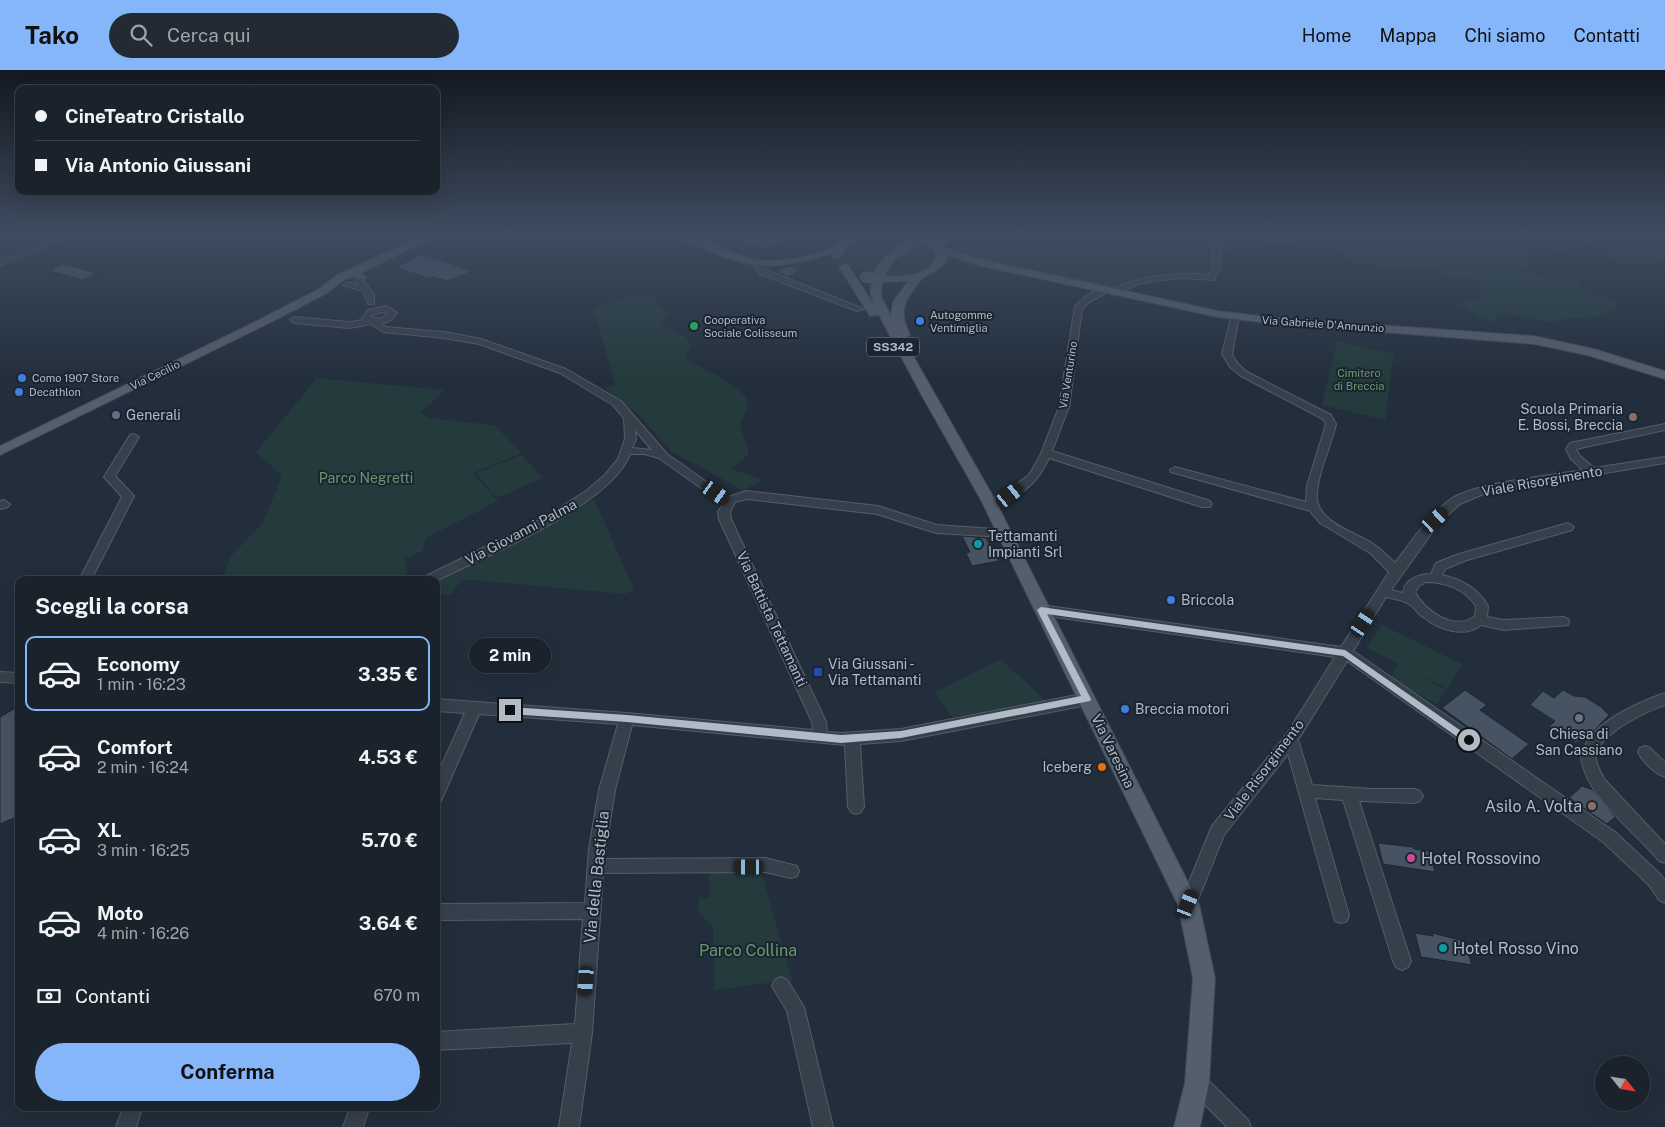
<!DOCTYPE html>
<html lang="it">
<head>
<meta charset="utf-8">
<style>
	body { margin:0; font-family:"Public Sans",sans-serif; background:#232a34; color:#f1f3f6; height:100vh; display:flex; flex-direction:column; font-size:19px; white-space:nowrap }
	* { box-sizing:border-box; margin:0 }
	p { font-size:16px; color:#9fa4a9 }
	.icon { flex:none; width:28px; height:28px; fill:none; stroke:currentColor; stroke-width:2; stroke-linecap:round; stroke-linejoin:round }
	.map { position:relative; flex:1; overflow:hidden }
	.details { position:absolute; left:15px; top:506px; width:425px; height:535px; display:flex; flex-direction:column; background:#1a222c; border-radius:10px; box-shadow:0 5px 20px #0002,0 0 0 1px #383f48 }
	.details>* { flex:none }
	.hud { position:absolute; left:15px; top:15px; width:425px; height:110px; border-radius:10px; box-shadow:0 5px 20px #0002,0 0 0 1px #383f48; display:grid; align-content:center; height:110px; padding:0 20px; background:#1a222c }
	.needle { width:32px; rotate:120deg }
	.fabs { position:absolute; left:1595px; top:986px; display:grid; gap:10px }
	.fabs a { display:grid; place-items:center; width:55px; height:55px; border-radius:50%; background:#1a222c; box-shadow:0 5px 20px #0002,0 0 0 1px #383f48; font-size:25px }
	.end { position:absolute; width:22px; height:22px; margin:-11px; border:6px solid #b1bac7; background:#111; box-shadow:0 0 0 2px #111 }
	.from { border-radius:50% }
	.bubble { position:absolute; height:35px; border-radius:18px; background:#1a222c; box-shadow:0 5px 20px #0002,0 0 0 1px #383f48; font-size:16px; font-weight:700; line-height:35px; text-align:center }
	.car { position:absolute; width:15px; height:30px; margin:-15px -8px; border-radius:6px; box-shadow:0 0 4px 1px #0007; background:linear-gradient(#222 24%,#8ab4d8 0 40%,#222 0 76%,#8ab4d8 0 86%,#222 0) }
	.hud b { display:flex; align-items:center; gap:18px; height:48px; font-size:19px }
	.hud b+b { border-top:1px solid #383f48 }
	.hud i { width:12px; height:12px; background:#f1f3f6 }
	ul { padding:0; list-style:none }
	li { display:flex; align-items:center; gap:15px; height:75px; margin:0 10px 8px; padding:0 10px; border:2px solid transparent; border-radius:10px }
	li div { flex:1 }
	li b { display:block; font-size:19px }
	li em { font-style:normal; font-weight:700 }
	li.active { border-color:#84b6f9 }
	li>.icon { width:45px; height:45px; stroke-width:1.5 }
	h2 { padding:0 20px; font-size:22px; line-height:60px }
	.pay { display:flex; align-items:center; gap:12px; height:55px; padding:0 20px; font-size:19px }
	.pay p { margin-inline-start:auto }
	.primary-button { display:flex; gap:10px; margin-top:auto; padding:10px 20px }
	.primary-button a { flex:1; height:58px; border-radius:30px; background:#84b6f9; color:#111; font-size:20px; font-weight:700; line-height:58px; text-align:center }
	header { display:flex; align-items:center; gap:30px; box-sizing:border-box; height:70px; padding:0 25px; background:#84b6f9; color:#111 }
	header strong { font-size:24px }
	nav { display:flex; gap:28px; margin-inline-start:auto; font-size:18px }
	.search { width:350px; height:45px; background:#232a34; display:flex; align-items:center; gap:12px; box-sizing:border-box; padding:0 18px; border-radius:28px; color:#9fa4a9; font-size:19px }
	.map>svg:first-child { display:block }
	.green { fill:#243a3c }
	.building { fill:#465362; stroke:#1d2732 }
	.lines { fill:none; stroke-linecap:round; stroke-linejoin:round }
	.minor-casing { stroke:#545d69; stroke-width:2 }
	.major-casing { stroke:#3f4954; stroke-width:2 }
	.minor { fill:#36404b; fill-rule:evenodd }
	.major { fill:#545f6b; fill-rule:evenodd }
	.rail { stroke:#586473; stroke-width:2; stroke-dasharray:4 4; stroke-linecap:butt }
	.major-bridge-casing { stroke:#3f4954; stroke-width:12; stroke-linecap:butt }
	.major-bridge { stroke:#545f6b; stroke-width:11 }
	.route { fill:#b1bac7 }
	.shop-dot { fill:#3f7fe0; stroke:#1b2530; stroke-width:2 }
	.leisure-dot { fill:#2e9e5b; stroke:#1b2530; stroke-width:2 }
	.service-dot { fill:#5c6f8a; stroke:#1b2530; stroke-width:2 }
	.education-dot { fill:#8d6e63; stroke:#1b2530; stroke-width:2 }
	.culture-dot { fill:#0f9aa8; stroke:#1b2530; stroke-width:2 }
	.transit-dot { fill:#1a4fb4; stroke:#1b2530; stroke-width:2 }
	.worship-dot { fill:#6b7280; stroke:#1b2530; stroke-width:2 }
	.food-dot { fill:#e8710a; stroke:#1b2530; stroke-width:2 }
	.hotel-dot { fill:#d1479c; stroke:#1b2530; stroke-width:2 }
	.labels { text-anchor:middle; stroke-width:4; stroke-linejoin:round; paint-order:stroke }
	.far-poi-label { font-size:11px; fill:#b1bac7; stroke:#1b2530; text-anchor:start }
	.far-street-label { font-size:11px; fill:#b1bac7; stroke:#1b2530 }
	.far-park-label { font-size:11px; fill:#689871; stroke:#1b2530 }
	.shield { fill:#1b2530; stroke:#848d9a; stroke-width:1 }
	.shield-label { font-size:12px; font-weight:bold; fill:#b1bac7 }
	.poi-label { font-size:14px; fill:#b1bac7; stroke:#1b2530; text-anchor:start }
	.park-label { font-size:14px; fill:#689871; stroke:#1b2530 }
	.street-label { font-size:14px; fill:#b1bac7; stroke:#1b2530 }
	.near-poi-label { font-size:16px; fill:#b1bac7; stroke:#1b2530; text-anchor:start }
	.near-street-label { font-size:16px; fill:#b1bac7; stroke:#1b2530 }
	.near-park-label { font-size:16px; fill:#689871; stroke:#1b2530 }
</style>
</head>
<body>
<header>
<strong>Tako</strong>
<div class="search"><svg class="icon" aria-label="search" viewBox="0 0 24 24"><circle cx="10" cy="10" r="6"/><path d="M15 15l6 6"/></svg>Cerca qui</div>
<nav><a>Home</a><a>Mappa</a><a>Chi siamo</a><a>Contatti</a></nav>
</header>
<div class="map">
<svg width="1665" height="1057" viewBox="0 0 1665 1057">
	<rect width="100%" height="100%" fill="#222e3b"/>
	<!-- green -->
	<g class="green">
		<path d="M967 163H1217L1213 194 1207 202 1164 203 1137 209 1113 219 979 190 952 182Z"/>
		<path d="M1220 163H1665V192C1650 190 1620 201 1607 187 1605 184 1604 180 1602 177 1584 171 1586 177 1571 179 1557 182 1543 175 1528 180L1529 195 1515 199 1542 206 1577 211 1580 217 1616 233V237L1599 247 1569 248 1554 253 1502 243 1497 245 1495 253 1482 249 1460 235 1466 230 1482 227 1478 209H1450L1441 201 1353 193 1328 173 1318 171 1247 176 1220 181Z"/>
		<path d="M874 164H895L916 168 885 187 873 204 850 196 843 183 850 173Z"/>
		<path d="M922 171 934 179 937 185 935 192C920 205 901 208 882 206L897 186Z"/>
		<path d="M630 225 650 226 655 229 660 238 670 243 660 253C672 261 685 262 692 277L685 286 686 289C701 299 746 315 748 334L740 357 748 378V385L731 399 764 410 743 420 672 382 640 346 605 318 615 315 594 239Z"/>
		<path d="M1337 271 1394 284 1385 350 1322 335Z"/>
		<path d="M317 308 445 320 421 342 428 348 494 355 522 383 473 403 498 431 426 468 423 481 405 488 408 500 405 510H221L231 486 263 452 282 406 256 382Z"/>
		<path d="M521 385 543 408 497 428 476 403Z"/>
		<path d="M594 429 634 519 625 524 461 509 452 525 436 524V510H433L578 439Z"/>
		<path d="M1382 555 1462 594 1448 619 1411 600 1446 620 1437 634 1389 608 1399 594 1367 578Z"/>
		<path d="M1001 589 1046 631 952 647 935 622Z"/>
		<path d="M709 801H761L793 914 782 911 714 920 713 856 697 842 699 829 709 828Z"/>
	</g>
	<!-- building -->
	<g class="building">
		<path d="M733 163H792L779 168 784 171 765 179 757 175 750 178 740 173 747 170Z"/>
		<path d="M422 184 473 201 447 211 433 207 430 209 396 197Z"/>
		<path d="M63 194 97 203 83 210 50 201Z"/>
		<path d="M789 196 800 200 788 207 776 201Z"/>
		<path d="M962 466 986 468 999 491 972 496 966 483 970 482Z"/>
		<path d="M1465 620 1487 635 1480 640 1529 674 1512 689 1442 638Z"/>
		<path d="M1563 620 1574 626 1585 627 1601 637 1609 645 1590 665 1586 662 1576 673 1549 657 1555 651 1530 635 1543 621 1554 628Z"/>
		<path d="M19 636V746L0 754V647Z"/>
		<path d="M1582 716 1593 720 1615 747 1607 754 1569 728Z"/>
		<path d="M1378 773 1413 777 1414 779 1429 781 1435 802 1383 794Z"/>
		<path d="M1415 863 1433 866 1432 863 1464 871 1472 895 1421 887Z"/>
	</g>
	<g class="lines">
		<!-- minor casing -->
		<g class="minor-casing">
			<g id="minor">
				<path d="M66 163H76L0 196V191Z"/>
				<path d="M840 163H850L857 167 853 169Z"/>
				<path d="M1214 163H1222L1220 199 1214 210 1185 208 1160 210 1139 214 1112 225 1108 222 1089 232 1082 239 1069 337 1052 381 1210 431 1212 434 1210 437H1202L1049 388C1046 394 1042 402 1037 408 1030 418 999 441 987 438L985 435 987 432 1006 422 1029 405 1040 386 1059 337 1075 236C1083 228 1096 217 1108 218L1109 220C1142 207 1173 201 1208 205L1212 199Z"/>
				<path d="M1309 163H1325L1318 168Z"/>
				<path d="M752 191H758L766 200 864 239 857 241 760 204 751 193Z"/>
				<path d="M356 209H362L374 224V234H368L363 221 343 215 347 212 358 215 355 211Z"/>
				<path d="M387 236 397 243 391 250 382 254 385 257 444 262 481 269 566 299 621 331 667 384 728 427 746 421 878 436 937 455 1008 460 1010 463 1004 467 936 463 877 444 747 429 735 432 730 442 731 449 826 652 827 662 841 663 901 659 1087 623 1092 625 1094 629 1092 633 1087 635 901 671 860 674 864 737 861 742 856 744 851 742 848 737 845 675 632 655 615 720 604 789 765 788 797 796 799 801 797 806 791 808 765 802 603 803 592 963 579 1057H559L572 973 436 980V962L575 954 583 849 436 850V834L585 833 589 779 599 720 618 654 479 644 441 731 436 732V708L465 643 436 641V629L627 643 813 660 812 652 719 449 718 442 723 434 659 388 644 384H630C611 436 485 486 436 511L422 510 424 507 542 449 586 421 605 405 618 389 625 369 624 348 613 335 560 303 479 274 444 268 383 262 371 254 349 258 294 253 290 250 294 247 349 252 363 250 362 248 368 240ZM385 242 388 244 380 249 371 247 374 244ZM635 360 652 380 632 378 636 369Z"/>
				<path d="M1232 244 1239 246 1232 284 1237 293 1247 302 1331 345 1336 354C1331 377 1318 401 1317 425 1315 451 1354 462 1372 473 1381 479 1388 486 1395 493 1412 471 1428 445 1451 429 1477 412 1550 406 1583 400L1571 389 1566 379 1570 373 1665 354V360L1576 379 1579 385 1594 398 1665 387V393L1486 423 1460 434 1439 453 1391 520 1403 523C1404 510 1418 504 1431 504L1436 493 1459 484 1568 453 1574 457 1572 460 1467 490 1445 499 1442 505C1462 509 1478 519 1488 536L1487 547 1504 550 1563 547 1568 549 1569 552 1568 555 1504 560 1481 555C1464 569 1438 559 1423 547 1418 544 1414 537 1409 534 1403 530 1393 529 1386 527L1353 581 1615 762 1661 805 1665 811V833L1659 830 1649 815 1603 772 1347 591 1298 670 1312 715 1374 719H1415L1420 721 1423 726 1420 731 1415 733 1359 731 1411 891 1408 897 1402 900 1396 897 1393 891 1343 730 1315 728 1349 845 1347 851 1341 853 1335 851 1288 684 1224 765 1194 840 1188 842 1182 840 1180 834 1212 756 1286 665 1335 587 1041 545 1037 543 1035 540 1037 537 1041 535 1341 577 1389 502 1370 483 1320 453 1310 441 1171 402 1170 400 1175 397 1306 432 1307 416 1326 354 1323 349 1241 306 1230 297 1222 284ZM1426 512C1445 512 1465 519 1476 536L1475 546C1455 562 1425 541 1415 522L1419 516Z"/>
				<path d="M134 364 139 367 115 406 134 426 91 510H79L122 427 104 407 130 365Z"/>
				<path d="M4 430 10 434 8 437 0 439V431Z"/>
				<path d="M0 602 19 603V613L0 612Z"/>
				<path d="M1665 623V635C1647 641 1600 663 1596 685 1595 694 1601 703 1605 710L1665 774V793L1659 791C1636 762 1585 726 1581 687 1587 654 1637 633 1665 623Z"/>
				<path d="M1645 676 1650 678 1665 692V707C1655 704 1642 691 1638 682L1640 678Z"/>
				<path d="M781 907 787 910 804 937 833 1057H813L787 941 772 916 775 910Z"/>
				<path d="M1197 1004 1204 1006 1248 1050 1251 1057H1227L1190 1020 1188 1013 1190 1006Z"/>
				<path d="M123 1038H142L136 1057H116Z"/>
				<path d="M350 1038H369L363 1057H343Z"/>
			</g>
		</g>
		<!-- major casing -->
		<g class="major-casing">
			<g id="major">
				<path d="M429 163H442L361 203 366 207 365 209 352 207 345 209 327 223 269 253 0 385V376L261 249 319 219 337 205Z"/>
				<path d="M674 163C704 161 732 191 768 191 789 190 817 186 835 175 852 165 851 162 873 163L847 174 840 188H832L831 183C782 200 749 201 701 177 693 173 681 170 674 163Z"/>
				<path d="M925 163H938L896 188 884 206C903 207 928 207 937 186L930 174 931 172 946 163H957L942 177 984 190 1218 241 1268 247 1534 266 1594 279 1665 301V309L1587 285 1534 274 1268 253 1218 247 981 196 947 185C945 200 933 201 923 208 920 210 917 215 915 218 901 234 901 246 910 265L903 268 995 430 1199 834 1215 908 1209 1013 1200 1057H1174L1185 1013 1193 908 1178 835 981 430 921 324 879 245 870 246 839 197 844 194 848 195 876 238C856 201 895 176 925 163ZM908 211 893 232 891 246 881 226 882 212Z"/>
			</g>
		</g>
		<!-- minor -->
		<use href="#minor" class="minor"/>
		<!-- major -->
		<use href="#major" class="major"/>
		<!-- rail -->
		<path class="rail" d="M0 170 17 163"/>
		<!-- major-bridge casing -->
		<g class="major-bridge-casing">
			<g id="major-bridge">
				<path d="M914 165 929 170"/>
				<path d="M865 207 880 209"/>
			</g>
		</g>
		<!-- major-bridge -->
		<use href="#major-bridge" class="major-bridge"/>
	</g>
	<!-- sky -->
	<linearGradient id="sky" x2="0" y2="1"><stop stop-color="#131920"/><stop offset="0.52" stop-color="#3e4c60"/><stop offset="1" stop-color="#3e4c60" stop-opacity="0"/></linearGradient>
	<rect width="1665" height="311" fill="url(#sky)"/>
	<!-- route -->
	<path class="route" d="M1041 537 1345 580 1474 670 1472 673H1466L1343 586 1047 544 1091 629 1090 631 901 668 841 673 627 652 510 644 506 640 510 637 627 645 841 665 901 661 1081 626 1037 540Z"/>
	<!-- markers -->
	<g class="shop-dot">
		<circle cx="920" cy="251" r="5"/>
		<circle cx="22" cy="308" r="5"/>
		<circle cx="19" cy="322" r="5"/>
		<circle cx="1171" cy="530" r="5"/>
		<circle cx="1125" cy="639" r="5"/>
	</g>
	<circle class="leisure-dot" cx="694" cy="256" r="5"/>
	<circle class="service-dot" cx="116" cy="345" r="5"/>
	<g class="education-dot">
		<circle cx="1633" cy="347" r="5"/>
		<circle cx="1592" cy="736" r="5"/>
	</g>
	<g class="culture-dot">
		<circle cx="978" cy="474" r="5"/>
		<circle cx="1443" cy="878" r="5"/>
	</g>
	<rect class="transit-dot" x="813" y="597" width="10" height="10" rx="2.5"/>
	<circle class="worship-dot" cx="1579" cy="648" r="5"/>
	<circle class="food-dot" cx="1102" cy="697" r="5"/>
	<circle class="hotel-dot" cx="1411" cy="788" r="5"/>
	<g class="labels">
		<!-- far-poi labels -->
		<g class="far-poi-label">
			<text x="930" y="249">Autogomme<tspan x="930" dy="13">Ventimiglia</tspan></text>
			<text x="704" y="254">Cooperativa<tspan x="704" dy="13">Sociale Colisseum</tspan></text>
			<text x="32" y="312">Como 1907 Store</text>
			<text x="29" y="326">Decathlon</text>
		</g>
		<!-- far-street labels -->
		<g class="far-street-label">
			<text transform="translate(1323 254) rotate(4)" y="4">Via Gabriele D'Annunzio</text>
			<text transform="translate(155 305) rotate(-26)" y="4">Via Cecilio</text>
			<text transform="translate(1068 305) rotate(-81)" y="4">Via Venturino</text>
		</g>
		<!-- far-park labels -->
		<g class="far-park-label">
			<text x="1359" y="307">Cimitero<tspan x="1359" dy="13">di Breccia</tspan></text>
		</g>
		<!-- shield labels -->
		<rect class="shield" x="867" y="267.5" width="52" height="19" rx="4"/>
		<g class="shield-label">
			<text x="893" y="281">SS342</text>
		</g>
		<!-- poi labels -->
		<g class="poi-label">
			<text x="1623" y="344" text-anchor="end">Scuola Primaria<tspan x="1623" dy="16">E. Bossi, Breccia</tspan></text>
			<text x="126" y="350">Generali</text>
			<text x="988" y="471">Tettamanti<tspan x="988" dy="16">Impianti Srl</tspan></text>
			<text x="1181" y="535">Briccola</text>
			<text x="828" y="599">Via Giussani -<tspan x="828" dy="16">Via Tettamanti</tspan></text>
			<text x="1135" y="644">Breccia motori</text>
			<text x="1579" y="669" text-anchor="middle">Chiesa di<tspan x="1579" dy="16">San Cassiano</tspan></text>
			<text x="1092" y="702" text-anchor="end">Iceberg</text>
		</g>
		<!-- park labels -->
		<g class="park-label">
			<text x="366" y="413">Parco Negretti</text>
		</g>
		<!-- street labels -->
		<g class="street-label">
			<text transform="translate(1542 411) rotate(-10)" y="5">Viale Risorgimento</text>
			<text transform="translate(521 462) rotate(-28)" y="5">Via Giovanni Palma</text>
			<text transform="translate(772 549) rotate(65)" y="5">Via Battista Tettamanti</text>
			<text transform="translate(1113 681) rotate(64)" y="5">Via Varesina</text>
			<text transform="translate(1264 700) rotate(-53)" y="5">Viale Risorgimento</text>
		</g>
		<!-- near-poi labels -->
		<g class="near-poi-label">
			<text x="1582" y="742" text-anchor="end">Asilo A. Volta</text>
			<text x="1421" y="794">Hotel Rossovino</text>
			<text x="1453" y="884">Hotel Rosso Vino</text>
		</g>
		<!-- near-street labels -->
		<g class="near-street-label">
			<text transform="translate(596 807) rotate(-84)" y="6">Via della Bastiglia</text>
		</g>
		<!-- near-park labels -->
		<g class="near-park-label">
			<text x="748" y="886">Parco Collina</text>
		</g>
	</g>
</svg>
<div class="fabs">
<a><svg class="needle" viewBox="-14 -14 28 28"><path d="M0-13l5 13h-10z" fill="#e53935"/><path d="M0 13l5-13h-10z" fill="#9fa4a9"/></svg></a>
</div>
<i class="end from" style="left:1469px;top:670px"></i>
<i class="end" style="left:510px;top:640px"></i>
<div class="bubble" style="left:469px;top:568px;width:82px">2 min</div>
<i class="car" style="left:716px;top:423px;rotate:125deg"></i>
<i class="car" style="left:1010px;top:425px;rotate:51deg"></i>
<i class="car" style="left:1435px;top:450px;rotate:48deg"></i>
<i class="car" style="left:1363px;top:553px;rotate:33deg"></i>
<i class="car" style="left:749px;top:797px;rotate:270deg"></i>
<i class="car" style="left:1188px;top:834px;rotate:22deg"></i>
<i class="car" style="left:586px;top:911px;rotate:184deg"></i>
<div class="hud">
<b><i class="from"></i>CineTeatro Cristallo</b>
<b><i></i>Via Antonio Giussani</b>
</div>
<section class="details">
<h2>Scegli la corsa</h2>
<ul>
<li class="active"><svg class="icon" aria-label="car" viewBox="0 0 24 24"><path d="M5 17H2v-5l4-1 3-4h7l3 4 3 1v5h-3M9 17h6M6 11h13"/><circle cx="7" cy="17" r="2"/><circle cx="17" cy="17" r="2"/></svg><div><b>Economy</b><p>1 min · 16:23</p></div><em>3.35 €</em></li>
<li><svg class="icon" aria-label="car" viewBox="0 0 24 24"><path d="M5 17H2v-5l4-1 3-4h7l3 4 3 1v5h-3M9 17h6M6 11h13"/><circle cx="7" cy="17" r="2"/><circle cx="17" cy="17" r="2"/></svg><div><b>Comfort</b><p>2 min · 16:24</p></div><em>4.53 €</em></li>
<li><svg class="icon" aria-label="car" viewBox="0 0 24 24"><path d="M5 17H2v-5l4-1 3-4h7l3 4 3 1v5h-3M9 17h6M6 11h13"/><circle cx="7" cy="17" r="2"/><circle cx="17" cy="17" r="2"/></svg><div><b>XL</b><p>3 min · 16:25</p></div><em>5.70 €</em></li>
<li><svg class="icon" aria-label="car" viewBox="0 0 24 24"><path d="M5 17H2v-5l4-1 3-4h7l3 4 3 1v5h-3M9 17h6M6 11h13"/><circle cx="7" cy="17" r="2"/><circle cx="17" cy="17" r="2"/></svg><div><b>Moto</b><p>4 min · 16:26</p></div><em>3.64 €</em></li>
</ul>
<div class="pay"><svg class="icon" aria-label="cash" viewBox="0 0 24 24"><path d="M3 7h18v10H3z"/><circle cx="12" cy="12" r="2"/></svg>Contanti<p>670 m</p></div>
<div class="primary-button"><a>Conferma</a></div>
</section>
</div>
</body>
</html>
